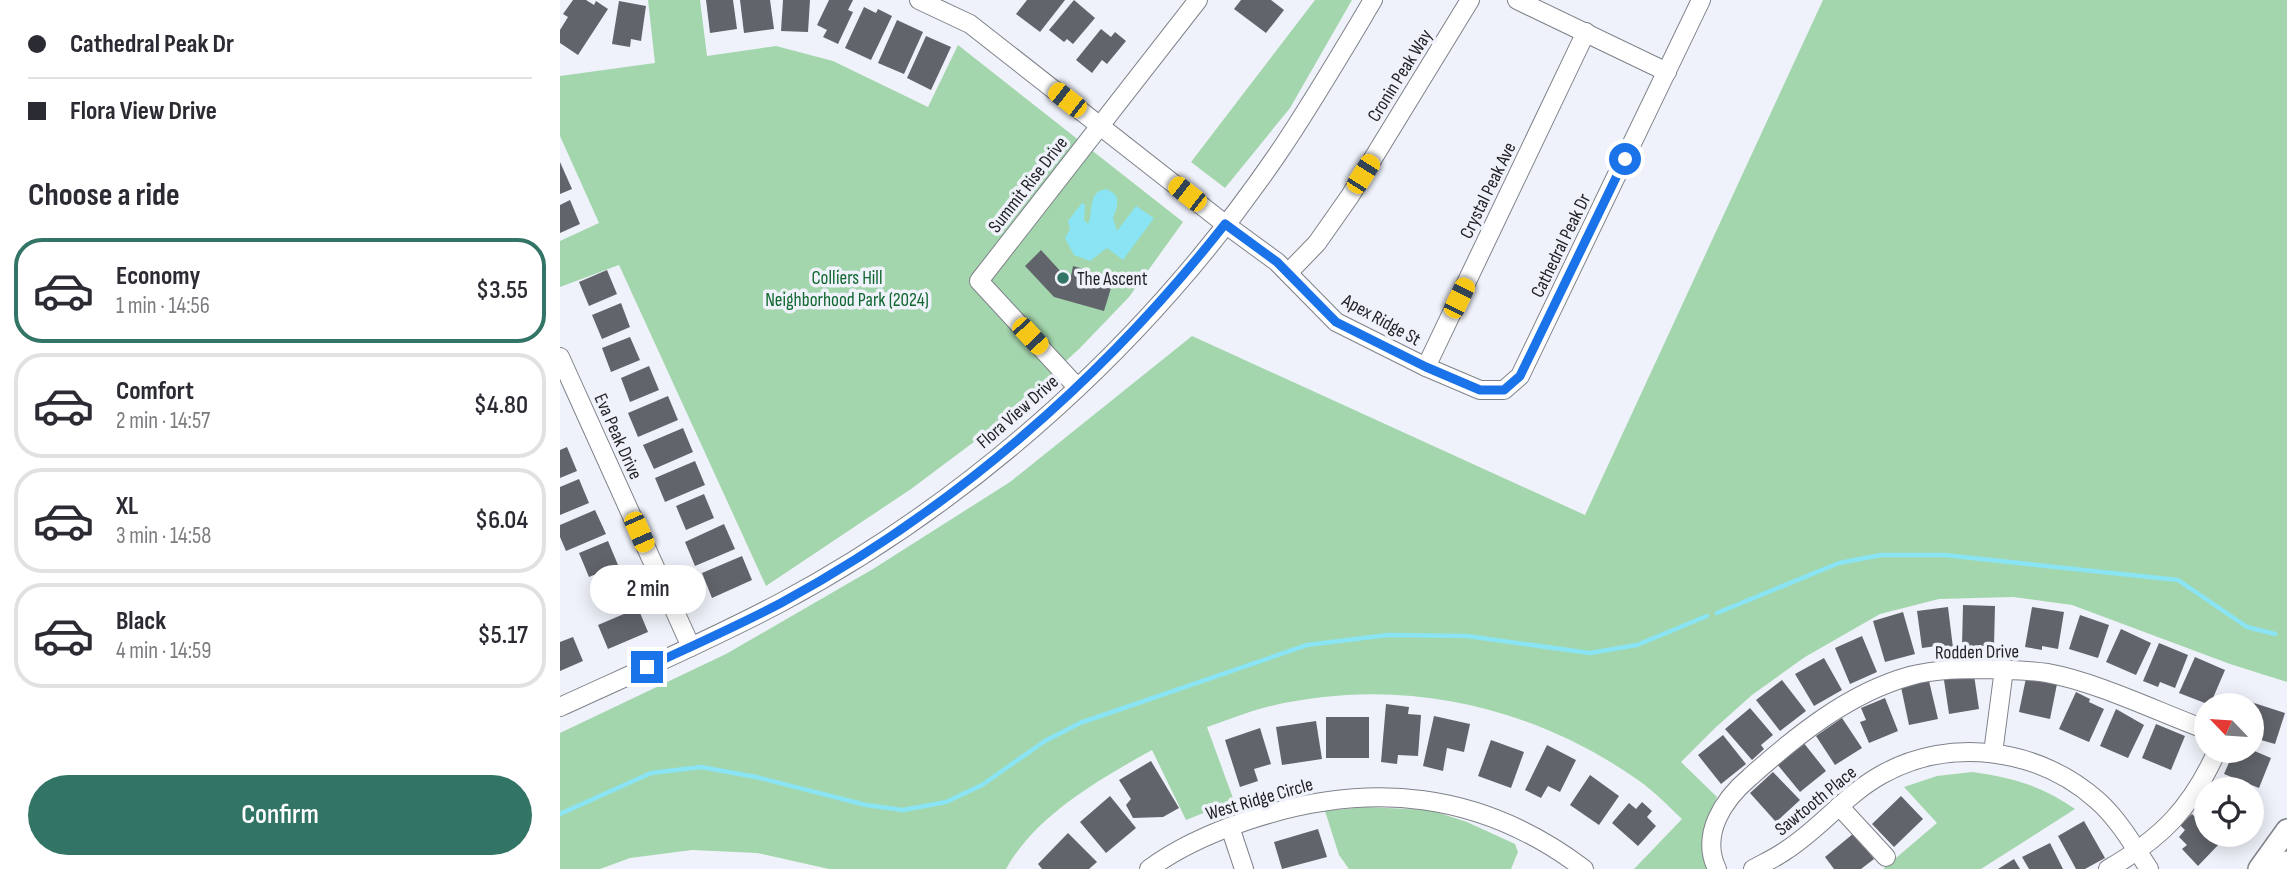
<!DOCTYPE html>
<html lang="en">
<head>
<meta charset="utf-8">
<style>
	body { margin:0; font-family:"Sofia Sans Condensed",sans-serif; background:#f2f2f3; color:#2b2b33; height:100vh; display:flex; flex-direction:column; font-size:26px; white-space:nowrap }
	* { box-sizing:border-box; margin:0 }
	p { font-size:23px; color:#7c7c81 }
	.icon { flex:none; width:38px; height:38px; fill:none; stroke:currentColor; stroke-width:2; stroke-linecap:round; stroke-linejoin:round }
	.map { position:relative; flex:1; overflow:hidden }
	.details { display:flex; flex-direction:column; background:#fff; width:560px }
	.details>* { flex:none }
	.banner { display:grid; align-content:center; height:154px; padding:0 28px; background:#fff }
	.needle { width:46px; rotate:295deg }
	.tools { position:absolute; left:1634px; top:693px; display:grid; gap:14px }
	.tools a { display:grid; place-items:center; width:70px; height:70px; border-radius:50%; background:#fff; box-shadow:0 4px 18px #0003; font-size:35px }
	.end { position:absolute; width:32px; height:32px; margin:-16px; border:9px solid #1a73e8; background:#fff; box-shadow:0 0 0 4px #fff }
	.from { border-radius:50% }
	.bubble { position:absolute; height:49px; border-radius:24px; background:#fff; box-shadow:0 4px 18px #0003; font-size:23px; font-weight:600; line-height:49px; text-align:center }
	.car { position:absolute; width:21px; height:42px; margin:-21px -10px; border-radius:9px; box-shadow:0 0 5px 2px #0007; background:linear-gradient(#f5c518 24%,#345 0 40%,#f5c518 0 76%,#345 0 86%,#f5c518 0) }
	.banner b { display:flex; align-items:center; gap:24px; height:66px; font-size:26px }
	.banner b+b { border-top:2px solid #e1e1e2 }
	.banner i { width:18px; height:18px; background:#2b2b33 }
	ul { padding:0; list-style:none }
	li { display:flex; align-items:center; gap:21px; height:105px; margin:0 14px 10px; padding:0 14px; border:4px solid #e1e1e2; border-radius:28px }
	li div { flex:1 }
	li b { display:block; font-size:26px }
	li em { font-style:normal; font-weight:600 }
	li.current { border-color:#327465 }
	li>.icon { width:63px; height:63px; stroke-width:1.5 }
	h2 { padding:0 28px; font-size:32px; line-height:84px }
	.button { display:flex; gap:14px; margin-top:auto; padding:14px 28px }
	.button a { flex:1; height:80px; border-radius:42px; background:#327465; color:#fff; font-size:28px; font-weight:600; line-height:80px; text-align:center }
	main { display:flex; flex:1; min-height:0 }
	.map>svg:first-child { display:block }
	.green { fill:#a4d6ad }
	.water { fill:#8ae4f3 }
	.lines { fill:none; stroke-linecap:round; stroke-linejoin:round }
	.stream { stroke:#8ae4f3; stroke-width:4.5 }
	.building { fill:#61646b }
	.minor-casing { stroke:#7f828a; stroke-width:20 }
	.tertiary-casing { stroke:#7f828a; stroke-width:24 }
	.minor { stroke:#fff; stroke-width:18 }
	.tertiary { stroke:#fff; stroke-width:21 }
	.route { stroke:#1a73e8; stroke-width:9 }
	.poi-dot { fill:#327465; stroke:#eff2fa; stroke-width:2.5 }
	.labels { text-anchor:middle; stroke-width:7; stroke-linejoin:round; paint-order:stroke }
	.street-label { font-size:19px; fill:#1f2123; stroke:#eff2fa }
	.park-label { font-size:19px; fill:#0f662e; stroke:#eff2fa }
	.poi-label { font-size:19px; fill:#1f2123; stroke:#eff2fa; text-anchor:start }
</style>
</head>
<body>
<main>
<section class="details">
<div class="banner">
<b><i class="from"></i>Cathedral Peak Dr</b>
<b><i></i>Flora View Drive</b>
</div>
<h2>Choose a ride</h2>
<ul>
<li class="current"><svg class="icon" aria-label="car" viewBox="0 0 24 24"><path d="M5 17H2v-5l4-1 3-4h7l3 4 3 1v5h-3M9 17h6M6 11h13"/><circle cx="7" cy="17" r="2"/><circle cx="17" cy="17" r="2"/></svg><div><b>Economy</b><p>1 min · 14:56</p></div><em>$3.55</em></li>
<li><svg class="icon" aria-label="car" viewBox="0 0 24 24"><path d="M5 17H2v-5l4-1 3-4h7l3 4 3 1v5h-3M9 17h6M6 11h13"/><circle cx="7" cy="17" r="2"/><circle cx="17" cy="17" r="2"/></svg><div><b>Comfort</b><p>2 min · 14:57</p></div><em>$4.80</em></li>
<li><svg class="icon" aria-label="car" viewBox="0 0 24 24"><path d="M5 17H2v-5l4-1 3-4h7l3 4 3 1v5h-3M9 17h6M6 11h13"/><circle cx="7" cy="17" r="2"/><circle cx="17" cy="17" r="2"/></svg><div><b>XL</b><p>3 min · 14:58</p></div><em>$6.04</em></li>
<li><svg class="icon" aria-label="car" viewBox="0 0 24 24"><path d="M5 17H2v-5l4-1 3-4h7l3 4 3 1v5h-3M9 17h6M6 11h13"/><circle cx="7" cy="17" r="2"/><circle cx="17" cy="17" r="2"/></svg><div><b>Black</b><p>4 min · 14:59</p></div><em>$5.17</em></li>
</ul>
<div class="button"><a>Confirm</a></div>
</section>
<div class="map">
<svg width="1727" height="869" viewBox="0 0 1727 869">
	<rect width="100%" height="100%" fill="#eff2fa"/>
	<!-- green -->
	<g class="green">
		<path d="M88 0H140L147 56 216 46 273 61 368 107 398 45 623 222 569 297 520 348 438 424 351 489 206 586 59 265 0 287V241L39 223 0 136V76L95 63Z"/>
		<path d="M755 0H792L730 108 665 188 631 162Z"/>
		<path d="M1263 0H1727V682L1670 664 1512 605 1453 597 1379 599 1320 614 1245 657 1192 695 1155 728 1121 762 1157 797C1145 824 1138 838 1148 867L1146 869H1074L1122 819C1108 806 1094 791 1078 780 968 703 834 675 703 708 684 713 665 721 647 727L674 801 626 820 592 750C540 779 476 815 446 869H269L197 853 132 850 70 858 40 869H0V733L166 654 313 569 450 482 632 336 1025 515Z"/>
		<path d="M1412 772C1451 777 1482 786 1515 809L1421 869H1323L1377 823 1344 787 1377 776Z"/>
		<path d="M806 807 870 810 907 822 955 844 958 852 951 869H789L779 855 765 811Z"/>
	</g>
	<!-- water -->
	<path class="water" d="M545 189C562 194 558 205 553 218L557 231 576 206 594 218 563 260 547 248 530 261 514 255 505 238 510 229 508 221 522 203 525 205 524 220 528 224C534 211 527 193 545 189Z"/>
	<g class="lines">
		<!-- stream -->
		<g class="stream">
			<path d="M1157 613 1279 563 1321 555H1384L1618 580 1687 627 1715 634"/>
			<path d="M0 814 91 773 141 767 196 777 306 805 343 810 386 802 422 785 485 741 520 723 747 645 828 635 907 636 1030 653 1077 645 1147 616"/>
		</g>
	</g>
	<!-- building -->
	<g class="building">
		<path d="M13 0H26L34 5 36 1 48 9 18 55 0 43V30L8 17 3 14Z"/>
		<path d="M146 0H173L177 29 150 33Z"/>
		<path d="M180 0H210L214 29 184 33Z"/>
		<path d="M223 0H250L248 32 221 31Z"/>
		<path d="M269 0H293L288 10 293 12 278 44 263 37 267 30 257 25Z"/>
		<path d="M467 0H505L480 32 456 14Z"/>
		<path d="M514 0 535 18 513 44 507 39 504 42 489 30Z"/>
		<path d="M681 0H711L724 10 706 33 674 9Z"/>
		<path d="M59 1 86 6 81 41 71 39 70 47 52 44Z"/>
		<path d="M304 7 316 13 318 9 332 16 311 60 285 48Z"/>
		<path d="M337 20 363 32 344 74 318 63Z"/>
		<path d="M541 29 551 37 555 32 566 41 547 64 542 60 532 73 516 60Z"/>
		<path d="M366 36 391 47 371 90 347 78Z"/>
		<path d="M0 162 12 189 0 194Z"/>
		<path d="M10 200 20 224 0 233V205Z"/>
		<path d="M481 250 503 274 511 276 513 266 531 271 528 281 551 288 544 311 494 297 465 266Z"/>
		<path d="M47 270 57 294 29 306 19 282Z"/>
		<path d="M61 303 70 327 42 339 32 315Z"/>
		<path d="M70 337 80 360 51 372 42 348Z"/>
		<path d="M89 366 99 390 70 402 61 378Z"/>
		<path d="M108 396 118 420 78 437 68 413Z"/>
		<path d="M123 428 133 452 94 469 83 445Z"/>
		<path d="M7 447 17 471 0 478V450Z"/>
		<path d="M135 461 145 485 105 502 95 478Z"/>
		<path d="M19 479 29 503 0 515V487Z"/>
		<path d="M144 494 154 518 126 530 116 506Z"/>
		<path d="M35 510 46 534 6 551 0 537V525Z"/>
		<path d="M164 524 175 549 135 566 125 542Z"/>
		<path d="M48 541 58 565 29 577 19 553Z"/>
		<path d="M182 556 192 580 152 598 142 573Z"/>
		<path d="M62 574 72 598 44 610 34 586Z"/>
		<path d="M1403 605 1435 606 1434 646H1402Z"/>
		<path d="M1388 607 1393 648 1378 651 1377 646 1362 648 1357 611Z"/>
		<path d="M1472 607 1504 612 1498 649 1482 646V650L1465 647Z"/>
		<path d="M78 608 88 632 48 649 38 625Z"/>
		<path d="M1343 612 1355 654 1325 662 1313 621Z"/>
		<path d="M1520 615 1549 625 1538 658 1509 649Z"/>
		<path d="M1561 629 1591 643 1576 675 1546 662Z"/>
		<path d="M1302 636 1317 672 1290 684 1275 648Z"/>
		<path d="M13 637 23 661 0 671V642Z"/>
		<path d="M1599 643 1628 655 1615 688 1600 682 1598 687 1583 681Z"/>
		<path d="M1635 657 1665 670 1650 705 1619 693Z"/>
		<path d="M1264 658 1282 690 1254 706 1235 674Z"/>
		<path d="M1414 675 1419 709 1389 714 1384 680Z"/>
		<path d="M1466 678 1497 684 1490 719 1459 712Z"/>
		<path d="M1222 680 1246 711 1220 731 1196 700Z"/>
		<path d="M1369 681 1378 719 1349 725 1341 687Z"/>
		<path d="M1516 692 1530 699 1529 702 1544 709 1529 742 1499 729Z"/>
		<path d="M1325 698 1338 731 1309 743 1300 722 1306 720 1301 708Z"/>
		<path d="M1691 702 1725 713 1715 744 1694 738 1696 732 1692 730Z"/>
		<path d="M826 704 849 707 848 714 861 715 858 756 838 755 837 764 821 762Z"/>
		<path d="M1190 708 1213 735 1201 745 1204 749 1192 760 1165 729Z"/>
		<path d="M1556 709 1584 725 1568 758 1540 746Z"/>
		<path d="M874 716 910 724 904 752 887 748 883 771 863 766Z"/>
		<rect x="766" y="717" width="43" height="41"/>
		<path d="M1282 718 1302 748 1275 765 1256 736Z"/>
		<path d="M756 721 762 759 722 765 716 727Z"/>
		<path d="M1596 724 1625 736 1611 770 1582 758Z"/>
		<path d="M700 728 711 764 694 769 698 781 680 787 665 740Z"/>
		<path d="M1163 735 1186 764 1161 784 1138 755Z"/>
		<path d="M931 740 964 752 951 788 918 776Z"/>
		<path d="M1243 742 1266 771 1240 792 1217 764Z"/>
		<path d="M987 745 1016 760 1000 792 988 786 981 798 965 790Z"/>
		<path d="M1674 751 1692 750 1711 758 1699 788 1664 774Z"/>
		<path d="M591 761 619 808 603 817 573 818 566 805 571 799 559 780Z"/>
		<path d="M1213 772 1240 800 1216 822 1190 793Z"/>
		<path d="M1030 775 1059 796 1039 825 1010 805Z"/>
		<path d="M1644 795 1647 797V817L1636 810Z"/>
		<path d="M550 796 576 828 546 853 520 822Z"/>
		<path d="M1341 796 1363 819 1334 847 1312 824Z"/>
		<path d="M1082 802 1092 811 1087 817 1096 826 1078 846 1052 823 1069 803 1076 809Z"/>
		<path d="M1632 814 1647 829V835H1652L1660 843 1638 866 1622 849 1627 845 1619 837 1625 830 1620 825Z"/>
		<path d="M1524 821 1545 858 1525 869H1516L1498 836Z"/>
		<path d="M758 829 767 857 722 869 714 842Z"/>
		<path d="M508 833 537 862 529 869H482L478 864Z"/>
		<path d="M1294 833 1314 859 1301 869H1274L1265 857Z"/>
		<path d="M1490 843 1503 869H1469L1462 857Z"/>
		<path d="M1454 859 1460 869H1438Z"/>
	</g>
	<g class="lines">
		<!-- minor casing -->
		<g class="minor-casing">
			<g id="minor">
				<path d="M359 0 410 24 665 224 717 262 776 322 866 367 920 390H944L960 376 1141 0"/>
				<path d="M957 0 1107 72"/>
				<path d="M728 273 757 243 790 196 910 0"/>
				<path d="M0 357 131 647"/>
				<path d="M866 367 1026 32"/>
				<path d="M517 387 419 281 638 0"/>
				<path d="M0 707C74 673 148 641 220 603 417 498 591 339 717 155 751 105 782 52 813 0"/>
				<path d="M1433 753 1444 669"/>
				<path d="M1279 806 1326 857"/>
				<path d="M670 827 684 869"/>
				<path d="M589 869C620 846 653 832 689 820 810 780 921 791 1024 869"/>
				<path d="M1157 869C1140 834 1164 799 1190 777 1237 735 1289 693 1350 676 1375 669 1403 669 1429 669 1448 670 1468 670 1487 673 1537 682 1598 712 1647 730"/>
				<path d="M1193 869C1204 863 1215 858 1225 851 1260 829 1285 795 1321 775 1390 736 1479 748 1538 801 1559 820 1574 846 1589 869"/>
				<path d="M1548 869C1602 838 1631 808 1657 751"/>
			</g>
		</g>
		<!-- tertiary casing -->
		<g class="tertiary-casing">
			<g id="tertiary">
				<path d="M1699 869 1727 830"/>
				<path d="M1722 869 1727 862"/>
			</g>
		</g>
		<!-- minor -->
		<use href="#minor" class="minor"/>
		<!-- tertiary -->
		<use href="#tertiary" class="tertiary"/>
	</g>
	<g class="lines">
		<!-- route -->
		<path class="route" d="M87 667C132 646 177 626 221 603 394 509 544 378 665 224L717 262 776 322 866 367 920 390H944L960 376 1065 159"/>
	</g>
	<!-- markers -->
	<circle class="poi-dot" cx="503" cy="278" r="7"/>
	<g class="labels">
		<!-- street labels -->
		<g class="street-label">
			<text transform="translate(839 75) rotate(-58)" y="7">Cronin Peak Way</text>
			<text transform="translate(467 184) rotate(-52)" y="7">Summit Rise Drive</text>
			<text transform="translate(927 190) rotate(-64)" y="7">Crystal Peak Ave</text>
			<text transform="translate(1000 245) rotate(-64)" y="7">Cathedral Peak Dr</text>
			<text transform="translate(822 319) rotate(29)" y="7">Apex Ridge St</text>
			<text transform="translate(457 411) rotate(-41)" y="7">Flora View Drive</text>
			<text transform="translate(59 436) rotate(66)" y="7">Eva Peak Drive</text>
			<text transform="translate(1417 651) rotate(-1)" y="7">Rodden Drive</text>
			<text transform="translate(699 798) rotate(-16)" y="7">West Ridge Circle</text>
			<text transform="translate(1255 800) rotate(-39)" y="7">Sawtooth Place</text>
		</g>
		<!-- park labels -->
		<g class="park-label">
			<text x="287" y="284">Colliers Hill<tspan x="287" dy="22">Neighborhood Park (2024)</tspan></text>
		</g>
		<!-- poi labels -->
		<g class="poi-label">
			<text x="517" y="285">The Ascent</text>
		</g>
	</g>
</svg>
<div class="tools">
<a><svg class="needle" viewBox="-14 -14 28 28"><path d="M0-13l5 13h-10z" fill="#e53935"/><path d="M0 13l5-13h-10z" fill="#7c7c81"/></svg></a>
<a><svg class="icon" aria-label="locate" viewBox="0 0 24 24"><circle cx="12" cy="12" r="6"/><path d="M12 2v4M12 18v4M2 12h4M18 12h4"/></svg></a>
</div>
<i class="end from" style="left:1065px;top:159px"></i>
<i class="end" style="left:87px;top:667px"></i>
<div class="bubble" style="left:30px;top:565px;width:116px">2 min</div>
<i class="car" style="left:507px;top:100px;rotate:308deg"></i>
<i class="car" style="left:803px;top:174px;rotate:32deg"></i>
<i class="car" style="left:627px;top:194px;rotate:308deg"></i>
<i class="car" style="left:899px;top:298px;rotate:26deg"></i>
<i class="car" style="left:470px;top:336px;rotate:137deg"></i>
<i class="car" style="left:79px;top:532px;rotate:156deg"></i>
</div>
</main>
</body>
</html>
